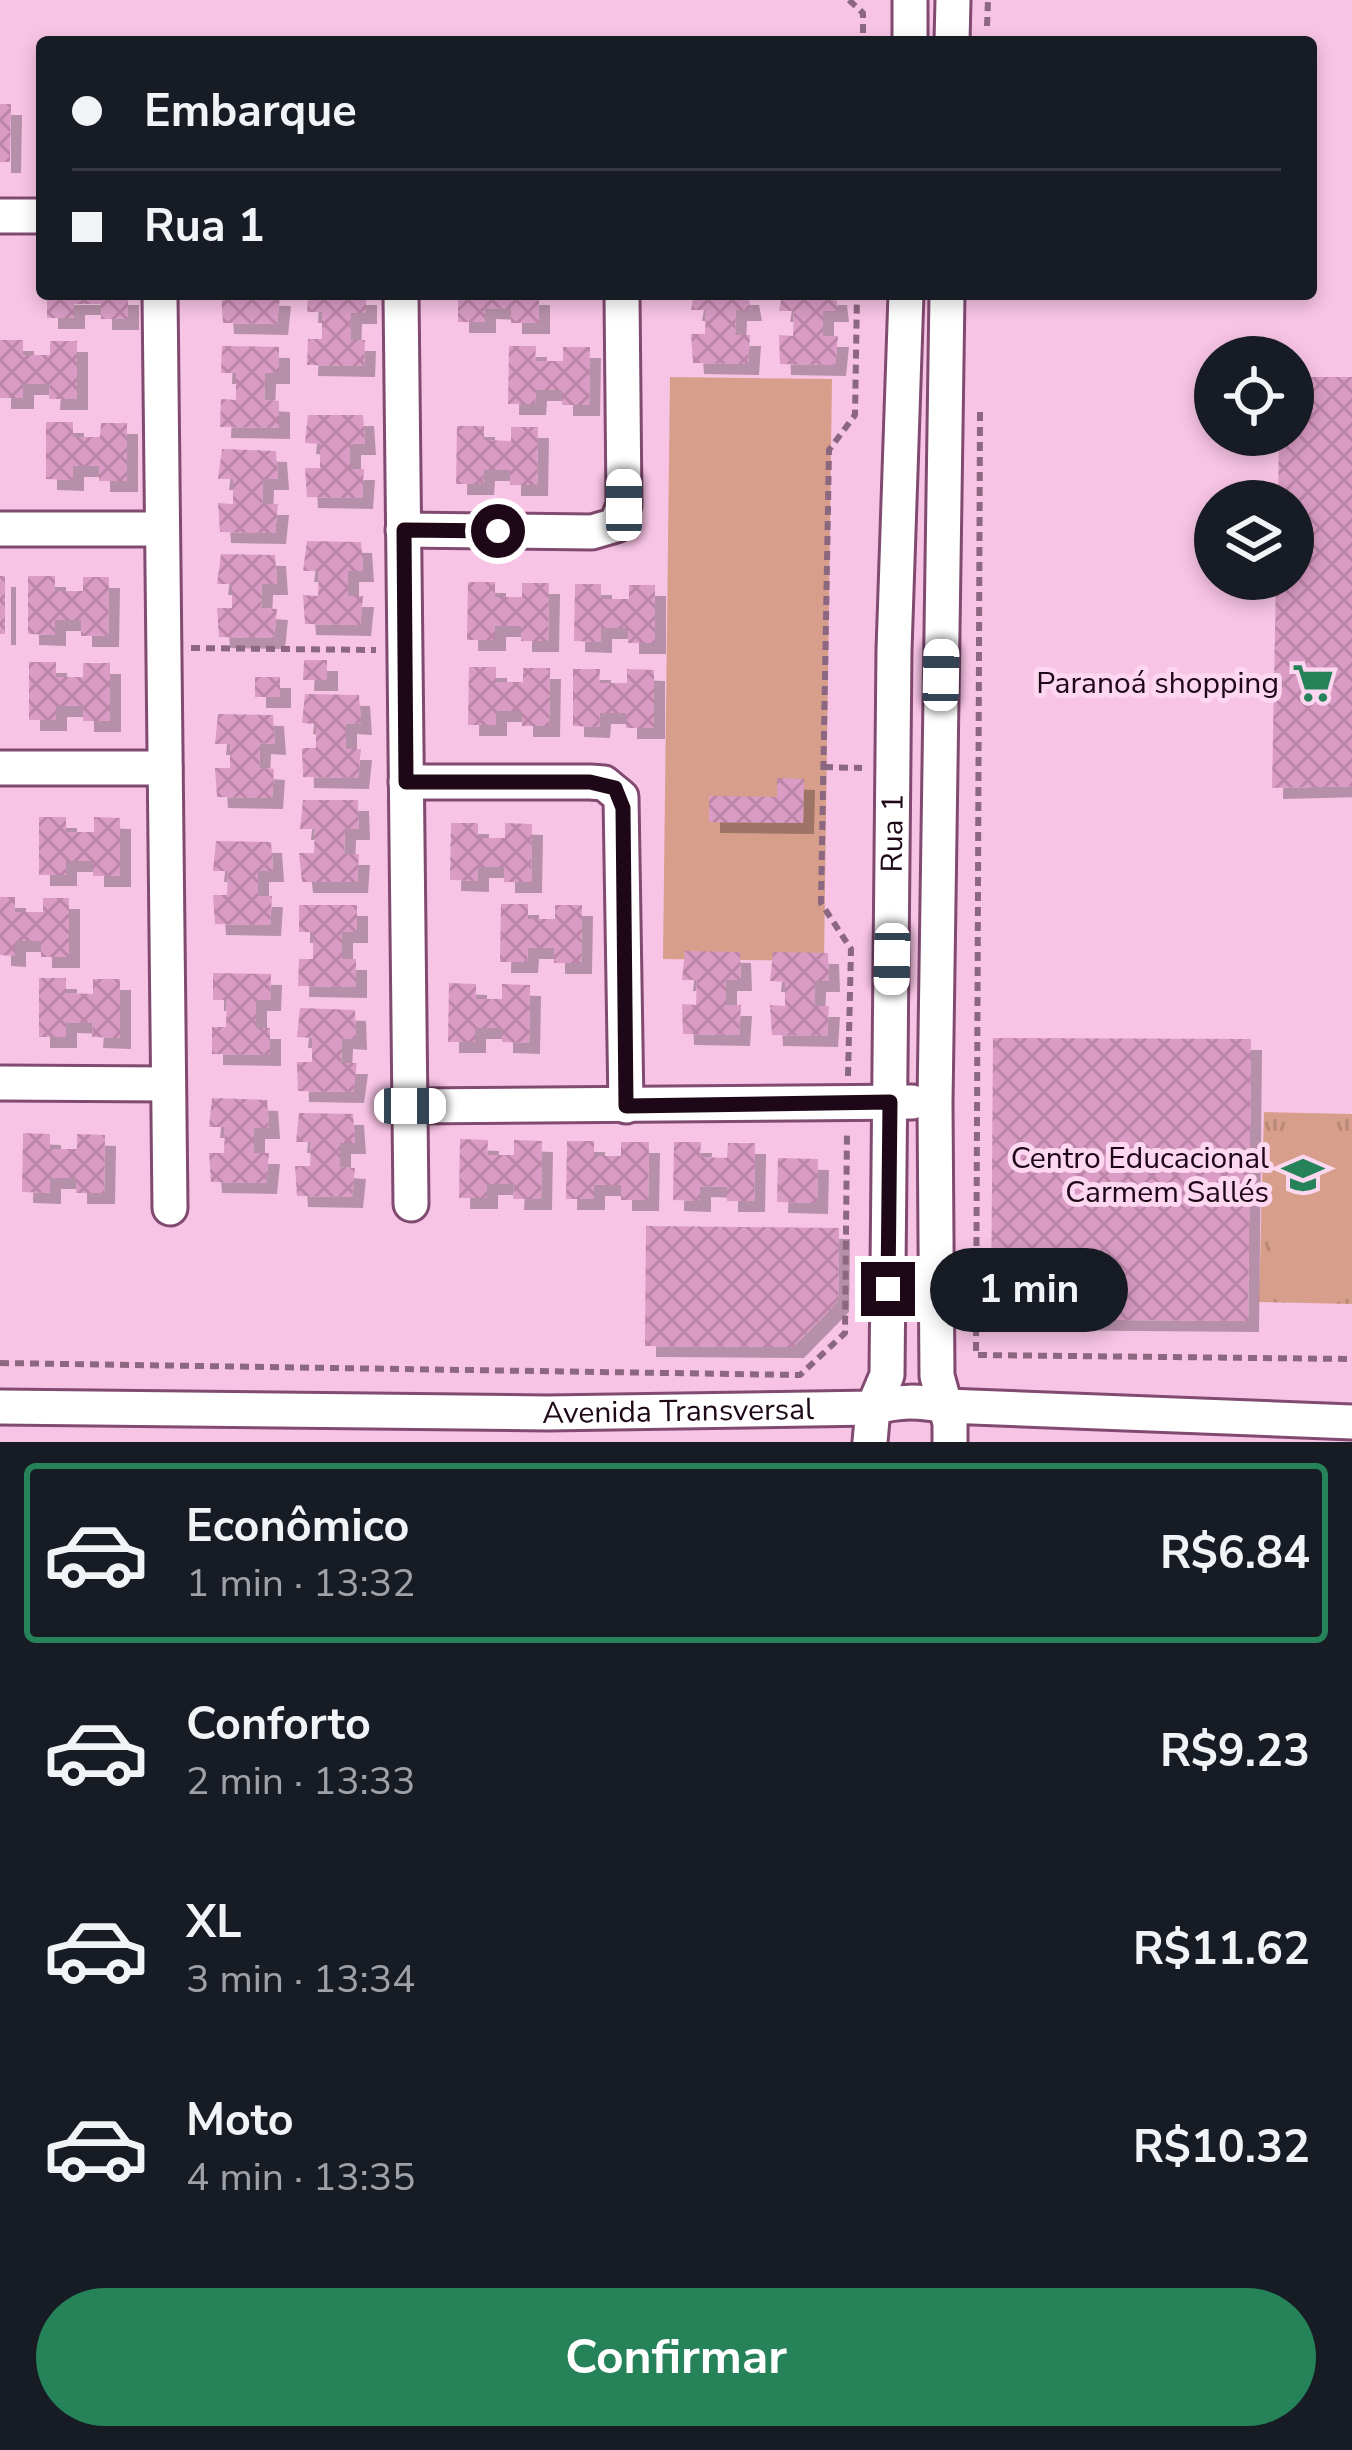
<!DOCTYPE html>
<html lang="pt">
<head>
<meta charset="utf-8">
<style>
	body { margin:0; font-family:"Nunito Sans",sans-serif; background:#242831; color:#f1f3f6; height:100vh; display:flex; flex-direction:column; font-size:45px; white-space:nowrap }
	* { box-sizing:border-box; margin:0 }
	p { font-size:39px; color:#9ea1a6 }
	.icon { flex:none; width:66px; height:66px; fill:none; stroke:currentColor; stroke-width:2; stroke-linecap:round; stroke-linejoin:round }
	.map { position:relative; height:1442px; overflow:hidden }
	.panel { display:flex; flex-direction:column; background:#171b24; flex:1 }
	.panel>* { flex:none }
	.hud { position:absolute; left:36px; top:36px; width:1281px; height:264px; border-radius:12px; box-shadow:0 6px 18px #0003; display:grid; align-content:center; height:264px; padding:0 36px; background:#171b24 }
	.fabs { position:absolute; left:1194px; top:336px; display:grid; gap:24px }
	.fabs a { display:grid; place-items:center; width:120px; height:120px; border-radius:50%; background:#171b24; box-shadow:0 6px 18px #0003; font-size:60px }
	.end { position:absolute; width:54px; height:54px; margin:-27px; border:15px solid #1e0818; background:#fff; box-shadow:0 0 0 6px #fff }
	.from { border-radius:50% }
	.bubble { position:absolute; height:84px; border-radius:42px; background:#171b24; box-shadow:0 6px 18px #0003; font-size:39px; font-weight:700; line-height:84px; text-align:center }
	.car { position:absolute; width:36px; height:72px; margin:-36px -18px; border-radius:15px; box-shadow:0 0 9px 3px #0007; background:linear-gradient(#fff 24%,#345 0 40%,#fff 0 76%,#345 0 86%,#fff 0) }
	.hud b { display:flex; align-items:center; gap:42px; height:114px; font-size:45px }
	.hud b+b { border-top:3px solid #363941 }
	.hud i { width:30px; height:30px; background:#f1f3f6 }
	ul { padding:21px 0 0; list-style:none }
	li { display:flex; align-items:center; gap:36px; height:180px; margin:0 24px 18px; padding:0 12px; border:6px solid transparent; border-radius:12px }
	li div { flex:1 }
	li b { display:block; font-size:45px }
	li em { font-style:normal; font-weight:700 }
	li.current { border-color:#258259 }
	li>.icon { width:108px; height:108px; stroke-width:1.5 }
	.action { display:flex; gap:24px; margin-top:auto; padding:24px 36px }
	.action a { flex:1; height:138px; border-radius:72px; background:#258259; color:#fff; font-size:48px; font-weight:700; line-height:138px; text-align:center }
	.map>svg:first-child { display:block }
	.grass { fill:url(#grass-tufts) }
	.green { fill:#d69e8b }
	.building { fill:url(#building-cross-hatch); filter:url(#shadow) }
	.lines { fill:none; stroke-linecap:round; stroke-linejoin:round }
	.street-casing { stroke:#814a70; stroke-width:39 }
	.path { stroke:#8c6780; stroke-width:6; stroke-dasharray:9 6; stroke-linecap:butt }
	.street { stroke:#fff; stroke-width:33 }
	.route { stroke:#1e0818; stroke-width:15 }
	.labels { text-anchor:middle; stroke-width:10; stroke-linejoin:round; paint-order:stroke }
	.poi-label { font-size:30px; fill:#1e0818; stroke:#fdd6ef; text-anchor:end }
	.street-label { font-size:30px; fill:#1e0818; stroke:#fdd6ef }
</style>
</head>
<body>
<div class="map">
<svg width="1352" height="1442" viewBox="0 0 1352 1442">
	<defs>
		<pattern id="grass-tufts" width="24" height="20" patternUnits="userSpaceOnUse" patternTransform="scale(3)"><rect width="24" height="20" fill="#d69e8b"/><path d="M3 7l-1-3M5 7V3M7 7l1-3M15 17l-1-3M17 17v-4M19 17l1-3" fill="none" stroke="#b78777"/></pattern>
		<pattern id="building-cross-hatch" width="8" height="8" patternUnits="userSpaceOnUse" patternTransform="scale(3)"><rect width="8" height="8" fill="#da9cc5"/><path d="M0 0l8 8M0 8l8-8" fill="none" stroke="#bb85a8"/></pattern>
		<filter id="shadow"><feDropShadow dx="11" dy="11" stdDeviation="0" flood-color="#0004"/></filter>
	</defs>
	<rect width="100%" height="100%" fill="#f8c4e5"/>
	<!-- grass -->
	<path class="grass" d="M1264 1112 1352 1114V1304L1259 1302Z"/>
	<!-- green -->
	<g class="green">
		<path d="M670 377 832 379 824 961 663 959Z"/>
		<path d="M1272 1141H1352L1351 1289H1271Z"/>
	</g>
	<!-- building -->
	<g class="building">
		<path d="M37 103H42V162H36Z"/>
		<path d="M0 104H11L10 162H0Z"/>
		<path d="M47 294H128V319H101V304H74V318H47Z"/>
		<path d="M221 294 280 295 277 324 223 323Z"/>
		<path d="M308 294H366V313H351L350 340H365L364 366 307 365 308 339H322V312H307Z"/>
		<path d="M458 294H539V323H511V309L485 308V322H458Z"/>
		<path d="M694 294H748L751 310H736L735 335H750L748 364 693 363 691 334H705L706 310H691Z"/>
		<path d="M782 294H836L838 311H823V336H838L835 365 780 364 779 335 793 336 794 311H779Z"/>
		<path d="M0 340H23V355H50V341H77V399H49L50 384H23V398H0Z"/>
		<path d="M222 346 279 347V373H265L264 400 279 401V428L220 427 221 399 236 400V373H221Z"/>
		<path d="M509 346H536L535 361H563V347H590L589 405H562V390H536L535 404H508Z"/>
		<path d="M1293 377H1352V786L1272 788 1276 579H1293V501H1278L1279 435H1293Z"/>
		<path d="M308 415H363L365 444H350V469H364L362 498 307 497 305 468H320V444L305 443Z"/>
		<path d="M46 422H73V437H100L101 423H127V481H99V466H73V480L46 479Z"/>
		<path d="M457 426H484V440L511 441V427H538L537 485H510V470H484L483 484H456Z"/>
		<path d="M222 449 276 451 278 479H263L262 504H278L275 533 220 532 218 503 233 504V479H218Z"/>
		<path d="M307 541 361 542 363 571H348V596H363L360 625 305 624 303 595 318 596 319 571H303Z"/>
		<path d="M221 554 275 555 277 584H262L261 608 277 609 274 638 219 637 217 608H232V584H217Z"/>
		<rect x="0" y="576" width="5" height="58"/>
		<path d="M28 576H55V591H83V577H109L108 636H81V620H55V635L28 634Z"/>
		<path d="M468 582H495V597H522V583H549L548 641H521V626H495V640H467Z"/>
		<path d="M575 584H601V599H629V585H655V643H628V628H601V642L574 641Z"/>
		<path d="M304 660H327V680H303Z"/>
		<path d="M29 662H56V677H83V663H110V721H83V706H56V720H29Z"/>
		<path d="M469 667H496V682H523V668H550L549 726H522V711H496V725H468Z"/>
		<path d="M573 669H600L599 683H627V669L654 670V728H626V713H600L599 727 573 726Z"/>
		<rect x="255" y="677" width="25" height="20"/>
		<path d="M305 694 359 695 361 724 346 723V749H361L358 778 303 777 302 748H316V724L302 723Z"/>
		<path d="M218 714 273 715 275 744 260 743 259 768 274 769 272 798 217 797 215 768H230V744H215Z"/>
		<path d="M777 778 804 779 803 823 709 822V796L777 797Z"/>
		<path d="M303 800H358L359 829H345L344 854H359L357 882H302L299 853H314L315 829H300Z"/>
		<path d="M39 817H66V832H94V817L120 818V876H93V861H66V875H39Z"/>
		<path d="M451 823H478V838H505V823L532 824 531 882H504V867H478V881L450 880Z"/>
		<path d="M216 841 271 842 273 871H258V896H272L270 925 215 924 213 895H227L228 871H213Z"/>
		<path d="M0 897H15V912H43V898H69V957H41V941H15V956L0 955Z"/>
		<path d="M501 904H528V919H555V905H582L581 963H554V948H528L527 962H500Z"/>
		<path d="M299 905H357V932H342V959H356V987L298 986 299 959H313V932H299Z"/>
		<path d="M685 951 740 952 741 980H726V1005H741L739 1035 683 1034 682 1004 696 1005 697 980H682Z"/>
		<path d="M773 952 828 953 829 981H815L814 1006H829L827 1036 772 1035 770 1005 785 1006V982L770 981Z"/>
		<path d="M213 973 271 974 270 1000H256V1028H270V1055L212 1054V1027H226L227 1000H213Z"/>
		<path d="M39 978H66V993L93 994V979H120V1038L92 1037 93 1023 66 1022V1037H39Z"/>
		<path d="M449 983 476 984V999H502V984L530 985 529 1043 502 1042V1028H475V1042H448Z"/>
		<path d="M300 1008 355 1010 356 1039 342 1038 341 1063H357L353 1092 298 1091 297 1062H312V1038L297 1037Z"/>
		<path d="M993 1038 1251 1039 1248 1321 991 1319Z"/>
		<path d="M212 1098 267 1100 269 1128H254V1153H269L266 1183 211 1182 209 1153H224L225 1127H209Z"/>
		<path d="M299 1113 353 1114 355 1143H340V1167L355 1168 352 1197 297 1196 295 1166H310L311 1142H296Z"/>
		<path d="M23 1133 50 1134V1149H77V1134L105 1135 104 1193H76V1178H50V1193L22 1192Z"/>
		<path d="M460 1139 488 1140 487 1155H514V1140L542 1141 541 1199H513L514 1184H487V1198H459Z"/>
		<path d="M567 1141H594V1156H621V1142H649L648 1200H621V1185H594V1199H566Z"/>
		<path d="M674 1142H701L700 1157 727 1158 728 1143H755L754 1201H727V1187L700 1186V1201L673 1200Z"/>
		<path d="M778 1158 818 1159 817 1203 777 1202Z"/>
		<path d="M646 1226 839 1228 838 1301 793 1347 645 1346Z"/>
	</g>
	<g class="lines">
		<!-- street casing -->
		<g class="street-casing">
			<g id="street">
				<path d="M910 0V42"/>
				<path d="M952 42 953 0"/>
				<path d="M0 216H42"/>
				<path d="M160 294 170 1208"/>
				<path d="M401 294 411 1204"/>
				<path d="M947 294 935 1103 937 1376 950 1423V1442"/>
				<path d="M0 529H162"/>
				<path d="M403 530 592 532 616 525 624 505 622 294"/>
				<path d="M0 768H165"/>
				<path d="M406 782H590L604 783 621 797 626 1106"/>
				<path d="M0 1083 168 1084"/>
				<path d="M410 1106 912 1102"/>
				<path id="s1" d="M0 1407 547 1413 873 1408C900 1400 919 1401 946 1406L1352 1422"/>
				<path id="s2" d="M870 1442 873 1408 887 1375 894 650 906 294"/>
			</g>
		</g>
		<!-- path -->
		<g class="path">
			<path d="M849 0 863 13V42"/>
			<path d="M987 26 988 0"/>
			<path d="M980 412 976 1355 1352 1359"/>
			<path d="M191 648 376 650"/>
			<path d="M824 767 862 768"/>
			<path d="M848 1076 851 949 821 903 829 450 855 415 857 294"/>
			<path d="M0 1363 800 1375 845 1333 847 1131"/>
		</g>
		<!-- street -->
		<use href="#street" class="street"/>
	</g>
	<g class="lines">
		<!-- route -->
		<path class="route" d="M498 531 404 530 406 782H590L615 788 623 808 626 1106 890 1102 888 1289"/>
	</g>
	<!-- icons -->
	<defs>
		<g id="supermarket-bare" transform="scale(3.24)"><path d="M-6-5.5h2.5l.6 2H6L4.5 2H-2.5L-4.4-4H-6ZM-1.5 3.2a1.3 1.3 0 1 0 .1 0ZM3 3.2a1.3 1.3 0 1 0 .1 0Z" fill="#258259" stroke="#fdd6ef" stroke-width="2.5" paint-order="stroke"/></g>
		<g id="school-bare" transform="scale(3.24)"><path d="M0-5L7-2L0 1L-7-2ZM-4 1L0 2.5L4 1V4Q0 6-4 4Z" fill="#258259" stroke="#fdd6ef" stroke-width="2.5" paint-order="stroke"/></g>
	</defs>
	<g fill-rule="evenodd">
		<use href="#supermarket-bare" x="1313" y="683"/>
		<use href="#school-bare" x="1303" y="1175"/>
	</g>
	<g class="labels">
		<!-- poi labels -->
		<g class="poi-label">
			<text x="1279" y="693">Paranoá shopping</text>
			<text x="1269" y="1168">Centro Educacional<tspan x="1269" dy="34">Carmem Sallés</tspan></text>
		</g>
		<!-- street labels -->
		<g class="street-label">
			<text dy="10" stroke="none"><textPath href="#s2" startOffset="612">Rua 1</textPath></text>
			<text dy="10" stroke="none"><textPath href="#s1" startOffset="678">Avenida Transversal</textPath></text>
		</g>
	</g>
</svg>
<div class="fabs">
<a><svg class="icon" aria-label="locate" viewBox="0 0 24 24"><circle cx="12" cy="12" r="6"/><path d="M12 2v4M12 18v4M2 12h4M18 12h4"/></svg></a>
<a><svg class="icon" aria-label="layers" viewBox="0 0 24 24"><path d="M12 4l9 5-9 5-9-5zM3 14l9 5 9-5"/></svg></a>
</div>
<i class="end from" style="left:498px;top:531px"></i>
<i class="end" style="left:888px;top:1289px"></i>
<div class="bubble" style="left:930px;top:1248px;width:198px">1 min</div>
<i class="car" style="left:624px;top:505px;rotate:0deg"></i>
<i class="car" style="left:941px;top:675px;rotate:1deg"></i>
<i class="car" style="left:892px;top:959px;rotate:181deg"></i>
<i class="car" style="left:410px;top:1106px;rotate:90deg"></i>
<div class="hud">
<b><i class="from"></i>Embarque</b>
<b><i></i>Rua 1</b>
</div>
</div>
<section class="panel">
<ul>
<li class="current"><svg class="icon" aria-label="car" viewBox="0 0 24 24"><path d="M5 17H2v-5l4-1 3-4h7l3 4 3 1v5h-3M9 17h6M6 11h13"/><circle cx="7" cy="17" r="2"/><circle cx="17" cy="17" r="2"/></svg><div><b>Econômico</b><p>1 min · 13:32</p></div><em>R$6.84</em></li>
<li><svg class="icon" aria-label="car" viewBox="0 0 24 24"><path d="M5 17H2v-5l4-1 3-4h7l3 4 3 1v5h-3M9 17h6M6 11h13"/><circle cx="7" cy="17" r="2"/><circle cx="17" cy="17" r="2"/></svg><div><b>Conforto</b><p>2 min · 13:33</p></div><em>R$9.23</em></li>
<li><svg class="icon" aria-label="car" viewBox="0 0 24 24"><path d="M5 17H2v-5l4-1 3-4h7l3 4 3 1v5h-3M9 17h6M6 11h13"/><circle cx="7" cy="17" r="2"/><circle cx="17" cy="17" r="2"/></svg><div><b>XL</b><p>3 min · 13:34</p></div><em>R$11.62</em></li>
<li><svg class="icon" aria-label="car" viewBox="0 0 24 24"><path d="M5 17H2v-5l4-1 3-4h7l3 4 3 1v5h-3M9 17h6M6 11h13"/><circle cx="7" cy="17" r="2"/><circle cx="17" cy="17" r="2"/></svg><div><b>Moto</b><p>4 min · 13:35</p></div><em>R$10.32</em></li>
</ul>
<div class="action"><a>Confirmar</a></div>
</section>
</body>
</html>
